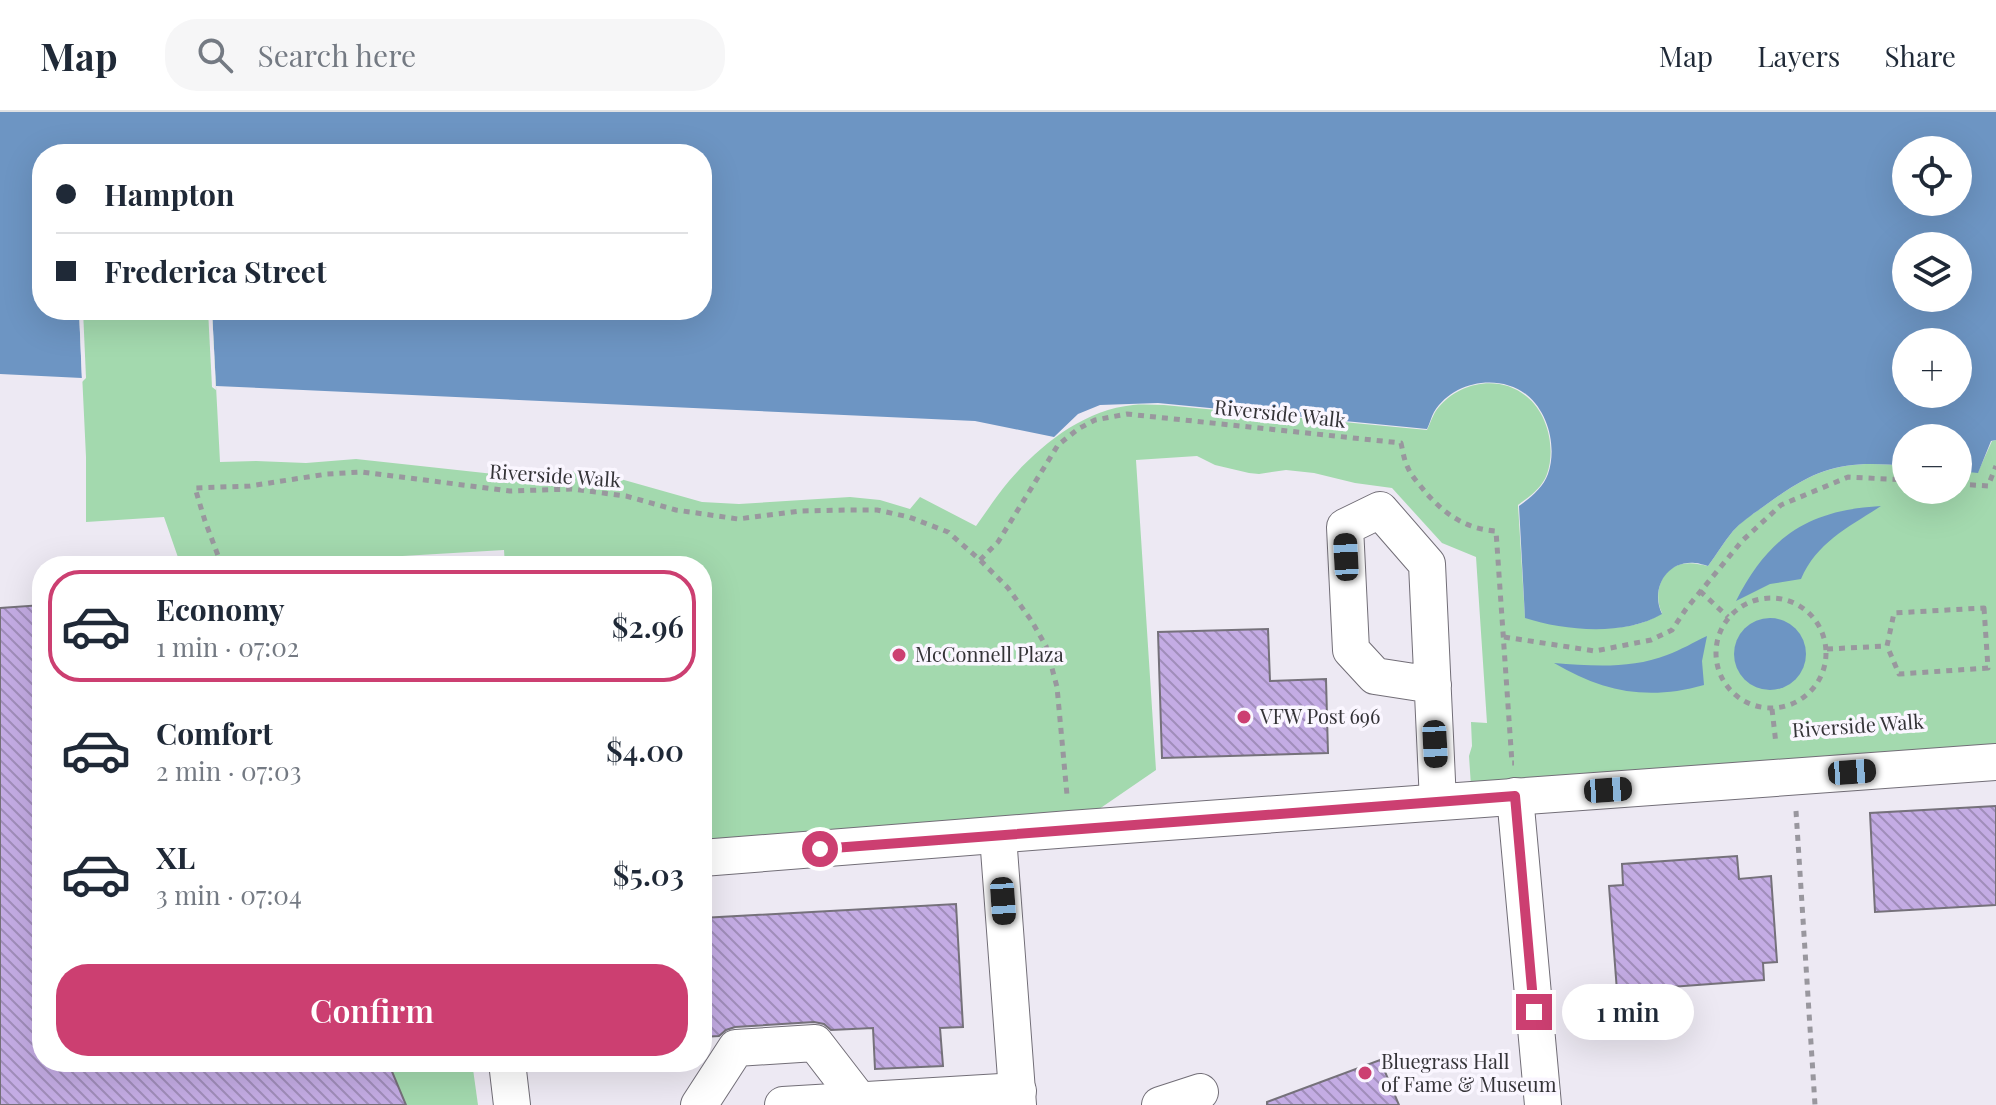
<!DOCTYPE html>
<html lang="en">
<head>
<meta charset="utf-8">
<style>
	body { margin:0; font-family:"Playfair Display",serif; background:#f6f6f7; color:#1f2937; height:100vh; display:flex; flex-direction:column; font-size:30px; white-space:nowrap }
	* { box-sizing:border-box; margin:0 }
	p { font-size:26px; color:#747a83 }
	.icon { flex:none; width:44px; height:44px; fill:none; stroke:currentColor; stroke-width:2; stroke-linecap:round; stroke-linejoin:round }
	.map { position:relative; flex:1; overflow:hidden }
	.details { position:absolute; left:32px; top:444px; width:680px; height:516px; display:flex; flex-direction:column; background:#fff; border-radius:32px; box-shadow:0 8px 32px #0002 }
	.details>* { flex:none }
	.guide { position:absolute; left:32px; top:32px; width:680px; height:176px; border-radius:32px; box-shadow:0 8px 32px #0002; display:grid; align-content:center; height:176px; padding:0 24px; background:#fff }
	.buttons { position:absolute; left:1892px; top:24px; display:grid; gap:16px }
	.buttons a { display:grid; place-items:center; width:80px; height:80px; border-radius:50%; background:#fff; box-shadow:0 8px 32px #0002; font-size:40px }
	.end { position:absolute; width:36px; height:36px; margin:-18px; border:10px solid #cc3f71; background:#fff; box-shadow:0 0 0 4px #fff }
	.from { border-radius:50% }
	.bubble { position:absolute; height:56px; border-radius:28px; background:#fff; box-shadow:0 8px 32px #0002; font-size:26px; font-weight:600; line-height:56px; text-align:center }
	.car { position:absolute; width:24px; height:48px; margin:-24px -12px; border-radius:10px; box-shadow:0 0 6px 2px #0007; background:linear-gradient(#222 24%,#8ab4d8 0 40%,#222 0 76%,#8ab4d8 0 86%,#222 0) }
	.guide b { display:flex; align-items:center; gap:28px; height:76px; font-size:30px }
	.guide b+b { border-top:2px solid #e0e1e3 }
	.guide i { width:20px; height:20px; background:#1f2937 }
	ul { padding:14px 0 0; list-style:none }
	li { display:flex; align-items:center; gap:24px; height:112px; margin:0 16px 12px; padding:0 8px; border:4px solid transparent; border-radius:32px }
	li div { flex:1 }
	li b { display:block; font-size:30px }
	li em { font-style:normal; font-weight:600 }
	li.selected { border-color:#cc3f71 }
	li>.icon { width:72px; height:72px; stroke-width:1.5 }
	.action { display:flex; gap:16px; margin-top:auto; padding:16px 24px }
	.action a { flex:1; height:92px; border-radius:32px; background:#cc3f71; color:#fff; font-size:32px; font-weight:600; line-height:92px; text-align:center }
	header { display:flex; align-items:center; gap:48px; box-sizing:border-box; height:112px; padding:0 40px; background:#fff; border-bottom:2px solid #e0e1e3 }
	header strong { font-size:38px }
	nav { display:flex; gap:44px; margin-inline-start:auto; font-size:28px }
	.search { width:560px; height:72px; background:#f6f6f7; display:flex; align-items:center; gap:20px; box-sizing:border-box; padding:0 28px; border-radius:32px; color:#747a83; font-size:30px }
	.map>svg:first-child { display:block }
	.green { fill:#a3d9ae }
	.water { fill:#6d95c3; fill-rule:evenodd }
	.pier { fill:#ede9f3 }
	.building { fill:url(#building-back-hatch); stroke:#75717a; stroke-width:2 }
	.lines { fill:none; stroke-linecap:round; stroke-linejoin:round }
	.minor-casing { stroke:#726e77; stroke-width:38 }
	.path { stroke:#99979e; stroke-width:5; stroke-dasharray:6 6; stroke-linecap:butt }
	.minor { stroke:#fff; stroke-width:36 }
	.route { stroke:#cc3f71; stroke-width:10 }
	.poi-dot { fill:#cc3f71; stroke:#faf6ff; stroke-width:3 }
	.labels { text-anchor:middle; stroke-width:7; stroke-linejoin:round; paint-order:stroke }
	.street-label { font-size:20px; fill:#343337; stroke:#faf6ff }
	.poi-label { font-size:20px; fill:#343337; stroke:#faf6ff; text-anchor:start }
</style>
</head>
<body>
<header>
<strong>Map</strong>
<div class="search"><svg class="icon" aria-label="search" viewBox="0 0 24 24"><circle cx="10" cy="10" r="6"/><path d="M15 15l6 6"/></svg>Search here</div>
<nav><a>Map</a><a>Layers</a><a>Share</a></nav>
</header>
<div class="map">
<svg width="1996" height="993" viewBox="0 0 1996 993">
	<defs>
		<pattern id="building-back-hatch" width="6" height="6" patternUnits="userSpaceOnUse" patternTransform="scale(2)"><rect width="6" height="6" fill="#c4ace4"/><path d="M-1 5l2 2M0 0l6 6M5-1l2 2" fill="none" stroke="#a08dba"/></pattern>
	</defs>
	<rect width="100%" height="100%" fill="#ede9f3"/>
	<!-- green -->
	<g class="green">
		<path d="M79 198H212L220 350 256 349 306 351 356 347 521 365 553 359H569L617 366 702 390 739 392 850 385 880 388 910 397 920 385 976 414C987 399 997 383 1009 369 1041 332 1084 298 1133 293 1144 292 1154 293 1164 293L1427 318C1431 310 1433 302 1438 296 1459 270 1499 262 1526 284 1548 301 1556 337 1547 362 1542 376 1529 385 1518 393L1525 505C1569 511 1622 528 1662 501 1653 483 1660 457 1682 452 1691 450 1699 452 1708 454 1716 443 1724 430 1733 419 1742 408 1756 400 1767 392 1818 355 1844 348 1906 354V378H1958V359L1978 360 1992 329 1996 328V635L1471 674 1469 644 1472 634 1471 610 1487 611 1476 445 1442 431 1392 376 1355 371 1314 361 1286 358 1259 362 1249 361 1215 353 1197 344 1136 348 1156 658 1070 717 702 746V454H505L504 438 318 449V454H181L164 405 86 410V345Z"/>
		<path d="M388 950H472L478 993H406Z"/>
	</g>
	<!-- water -->
	<g class="water">
		<path d="M0 0H1996V328L1991 329 1978 361 1958 359V326H1906V354C1843 348 1818 355 1767 392 1756 400 1742 409 1733 419 1724 430 1716 443 1708 454 1704 453 1699 451 1695 451 1666 448 1650 478 1662 502 1625 524 1565 519 1525 506L1519 394C1530 386 1543 376 1548 362 1557 336 1549 301 1527 283 1499 261 1453 269 1434 300 1431 305 1430 311 1427 317L1158 291 1100 293 1078 302 1054 325 975 309 216 274 212 198H702V42H42V198H79L82 266 0 262ZM1906 38H1958V90H1906ZM1906 134H1958V186H1906ZM1906 230H1958V282H1906Z"/>
		<path d="M1881 394C1849 415 1817 430 1801 467L1770 472 1736 489C1769 424 1809 398 1881 394Z"/>
		<circle cx="1770" cy="542" r="36"/>
		<path d="M1707 524 1702 549 1704 573C1648 589 1603 580 1554 551 1592 554 1631 557 1667 543 1681 538 1694 530 1707 524Z"/>
	</g>
	<!-- pier -->
	<g class="pier">
		<path d="M79 198H83L86 266 82 270Z"/>
		<path d="M208 198H212L216 278 212 275Z"/>
	</g>
	<!-- building -->
	<g class="building">
		<path d="M42 493V950H388L406 993H0V496Z"/>
		<path d="M1268 517 1270 569 1326 567 1328 641 1162 646 1158 520Z"/>
		<path d="M1996 694V793L1875 800 1870 701Z"/>
		<path d="M1737 744 1739 767 1771 764 1777 850 1763 851 1764 868 1617 879 1609 774 1623 773 1622 752Z"/>
		<path d="M956 792 963 915 940 916 943 954 875 957 873 916 831 918 824 912 814 910 735 915 726 918 719 924 702 925V806Z"/>
		<path d="M1380 948 1399 993H1267V990Z"/>
	</g>
	<g class="lines">
		<!-- minor casing -->
		<g class="minor-casing">
			<g id="minor">
				<path d="M1433 573 1375 564 1351 538 1345 415 1380 398 1427 452 1438 690"/>
				<path d="M1515 684 1543 993"/>
				<path d="M998 724 1018 993"/>
				<path d="M702 746 1070 717 1996 650"/>
				<path d="M507 950 512 993"/>
				<path d="M699 993 736 936 815 931 859 988"/>
				<path d="M783 993 1018 979"/>
				<path d="M1160 993 1200 980"/>
			</g>
		</g>
		<!-- path -->
		<g class="path">
			<path d="M1958 372 1988 374 1996 354"/>
			<path d="M980 448 998 430 1058 333 1078 317 1095 308 1127 302 1401 331C1403 340 1404 348 1408 356 1412 365 1420 373 1426 381 1446 403 1466 417 1496 419L1512 651H1514"/>
			<path d="M222 454 205 409 195 376 250 374 327 362 362 360 510 379 572 377 626 384 676 398 738 407 801 399 846 398H877L909 405 948 420 980 448 1008 476 1031 508 1046 534 1057 575 1067 683"/>
			<path d="M1700 479 1728 505"/>
			<circle cx="1771" cy="541" r="55"/>
			<path d="M1984 496 1988 556 1899 562 1887 534 1894 501Z"/>
			<path d="M1504 525 1595 539 1651 528 1672 518 1686 497 1742 429 1781 393 1848 365 1906 368"/>
			<path d="M1827 537 1887 534"/>
			<path d="M1772 597 1776 632"/>
			<path d="M1796 699 1815 993"/>
		</g>
		<!-- minor -->
		<use href="#minor" class="minor"/>
	</g>
	<g class="lines">
		<!-- route -->
		<path class="route" d="M820 737 1515 684 1534 900"/>
	</g>
	<!-- markers -->
	<g class="poi-dot">
		<circle cx="899" cy="543" r="8"/>
		<circle cx="1244" cy="605" r="8"/>
		<circle cx="1365" cy="961" r="8"/>
	</g>
	<g class="labels">
		<!-- street labels -->
		<g class="street-label">
			<text transform="translate(1280 302) rotate(6)" y="7">Riverside Walk</text>
			<text transform="translate(555 364) rotate(4)" y="7">Riverside Walk</text>
			<text transform="translate(1858 614) rotate(-4)" y="7">Riverside Walk</text>
		</g>
		<!-- poi labels -->
		<g class="poi-label">
			<text x="915" y="550">McConnell Plaza</text>
			<text x="1260" y="612">VFW Post 696</text>
			<text x="1381" y="957">Bluegrass Hall<tspan x="1381" dy="23">of Fame &amp; Museum</tspan></text>
		</g>
	</g>
</svg>
<div class="buttons">
<a><svg class="icon" aria-label="locate" viewBox="0 0 24 24"><circle cx="12" cy="12" r="6"/><path d="M12 2v4M12 18v4M2 12h4M18 12h4"/></svg></a>
<a><svg class="icon" aria-label="layers" viewBox="0 0 24 24"><path d="M12 4l9 5-9 5-9-5zM3 14l9 5 9-5"/></svg></a>
<a>+</a>
<a>−</a>
</div>
<i class="end from" style="left:820px;top:737px"></i>
<i class="end" style="left:1534px;top:900px"></i>
<div class="bubble" style="left:1562px;top:872px;width:132px">1 min</div>
<i class="car" style="left:1346px;top:445px;rotate:357deg"></i>
<i class="car" style="left:1435px;top:632px;rotate:177deg"></i>
<i class="car" style="left:1852px;top:660px;rotate:86deg"></i>
<i class="car" style="left:1608px;top:678px;rotate:86deg"></i>
<i class="car" style="left:1003px;top:789px;rotate:176deg"></i>
<div class="guide">
<b><i class="from"></i>Hampton</b>
<b><i></i>Frederica Street</b>
</div>
<section class="details">
<ul>
<li class="selected"><svg class="icon" aria-label="car" viewBox="0 0 24 24"><path d="M5 17H2v-5l4-1 3-4h7l3 4 3 1v5h-3M9 17h6M6 11h13"/><circle cx="7" cy="17" r="2"/><circle cx="17" cy="17" r="2"/></svg><div><b>Economy</b><p>1 min · 07:02</p></div><em>$2.96</em></li>
<li><svg class="icon" aria-label="car" viewBox="0 0 24 24"><path d="M5 17H2v-5l4-1 3-4h7l3 4 3 1v5h-3M9 17h6M6 11h13"/><circle cx="7" cy="17" r="2"/><circle cx="17" cy="17" r="2"/></svg><div><b>Comfort</b><p>2 min · 07:03</p></div><em>$4.00</em></li>
<li><svg class="icon" aria-label="car" viewBox="0 0 24 24"><path d="M5 17H2v-5l4-1 3-4h7l3 4 3 1v5h-3M9 17h6M6 11h13"/><circle cx="7" cy="17" r="2"/><circle cx="17" cy="17" r="2"/></svg><div><b>XL</b><p>3 min · 07:04</p></div><em>$5.03</em></li>
</ul>
<div class="action"><a>Confirm</a></div>
</section>
</div>
</body>
</html>
